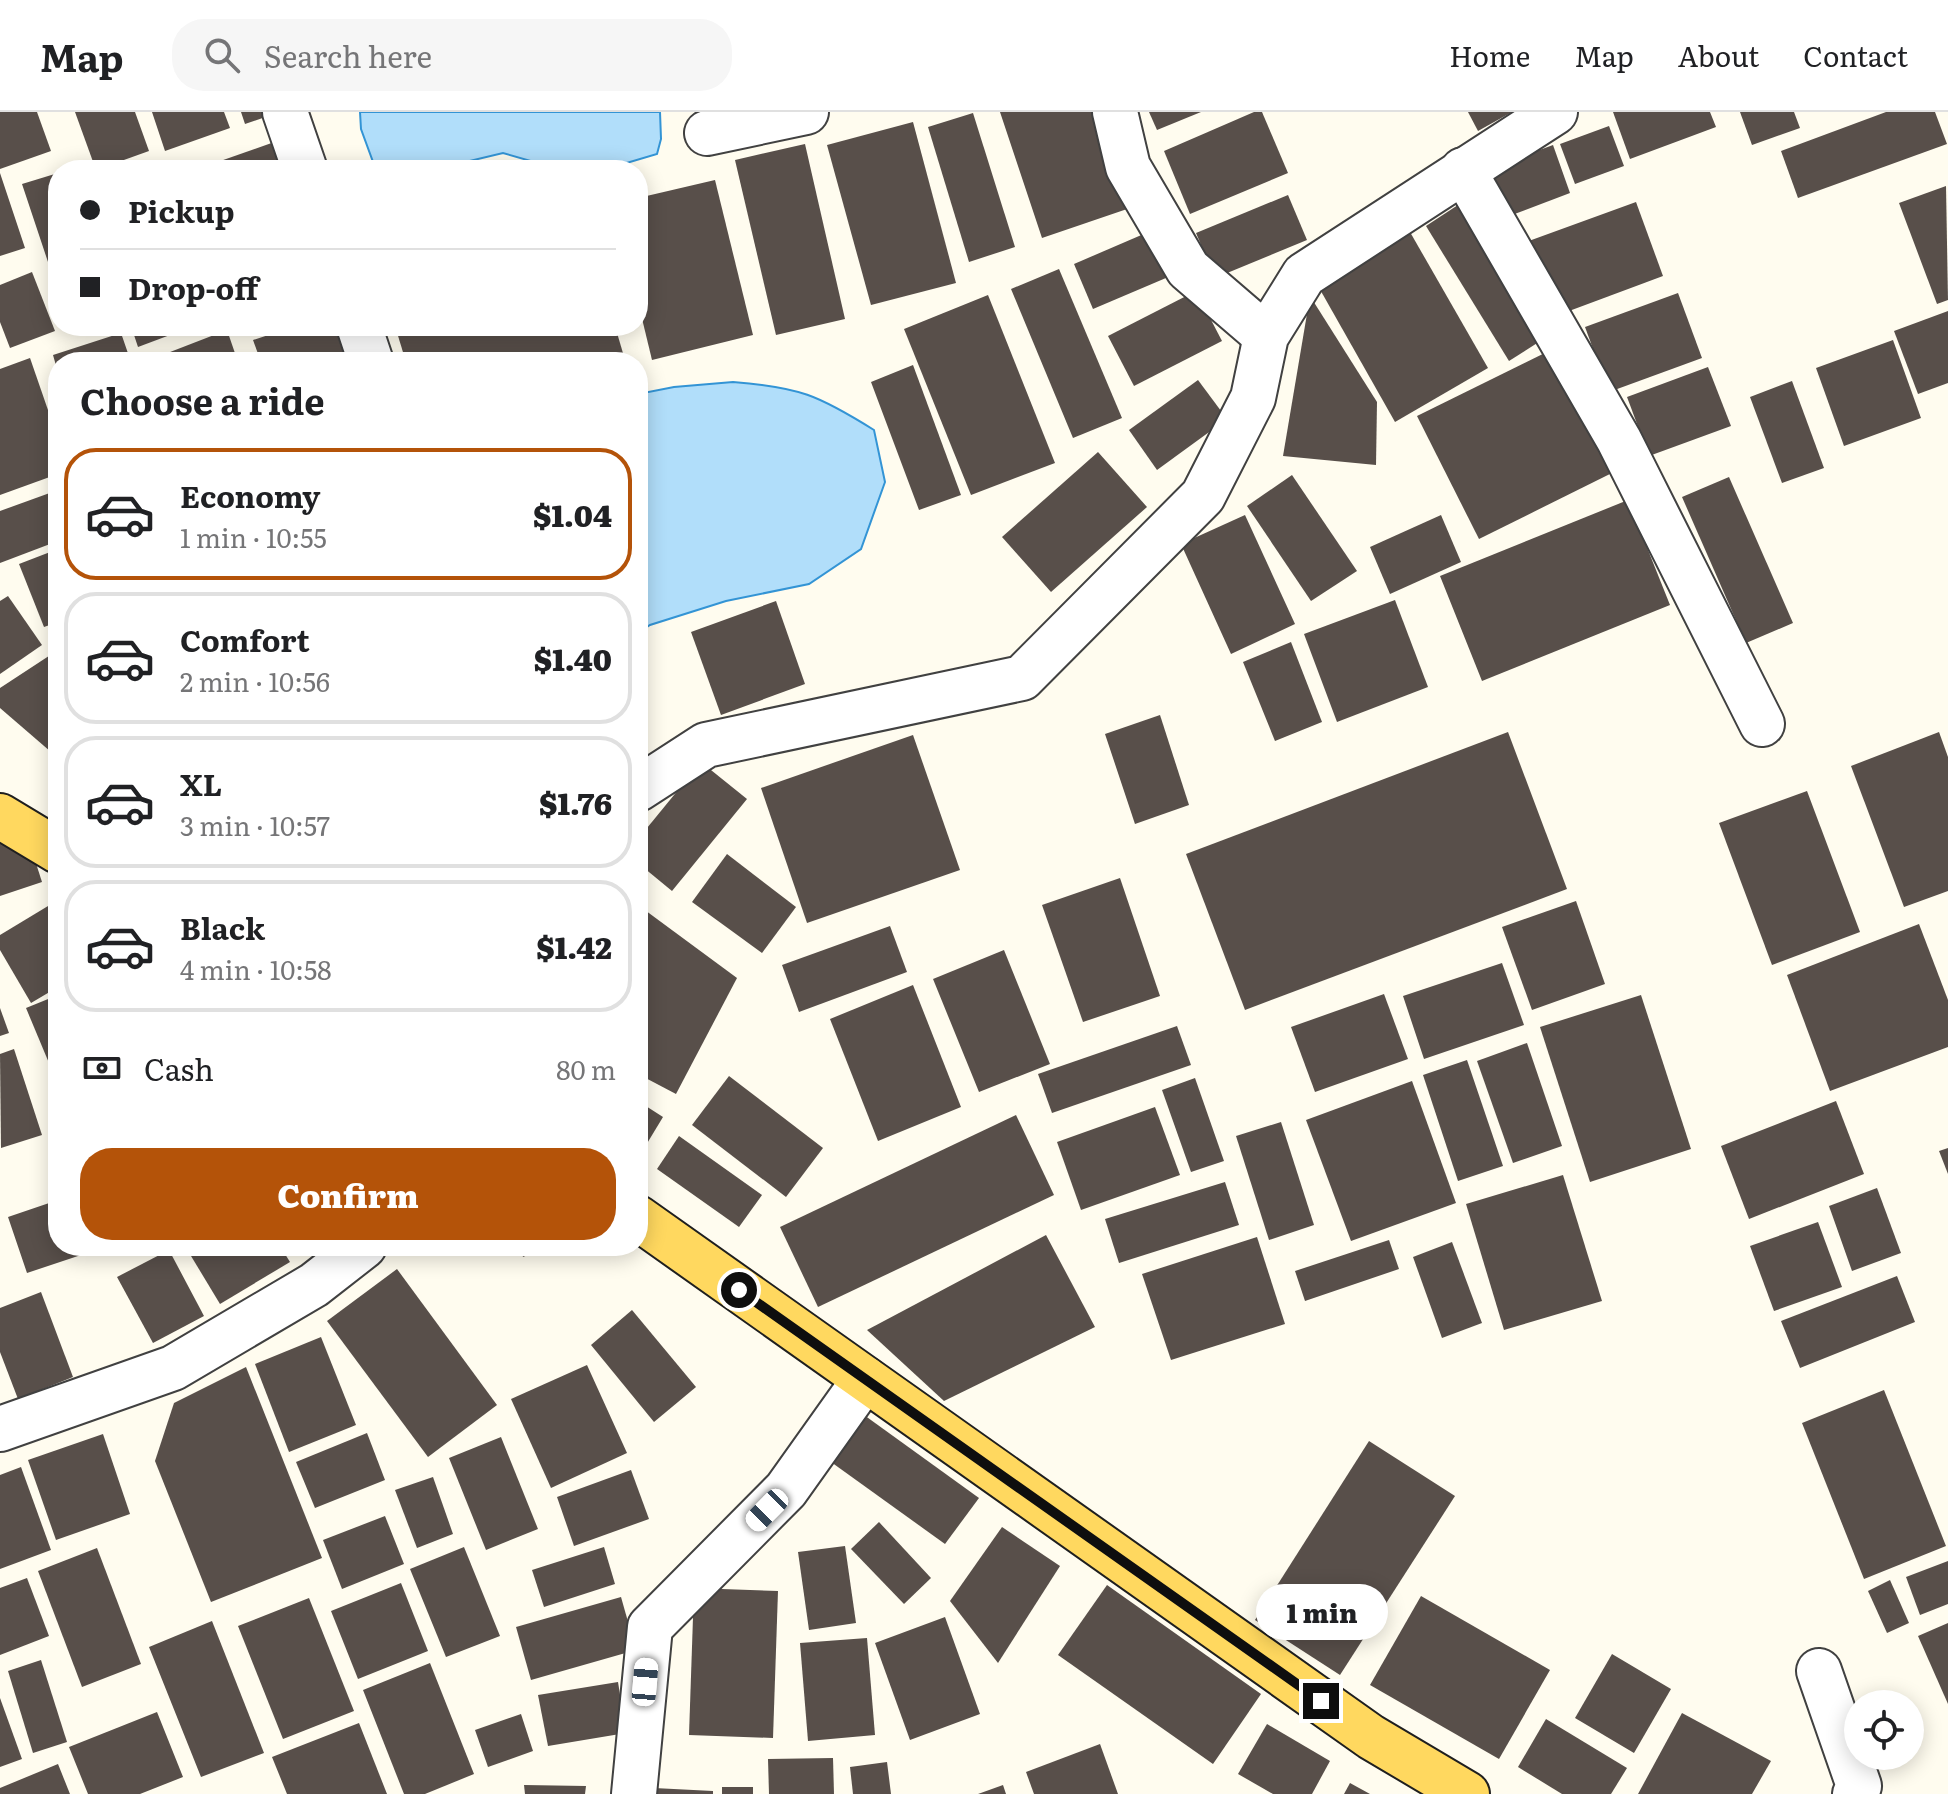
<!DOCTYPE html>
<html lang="en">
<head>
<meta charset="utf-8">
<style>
	body { margin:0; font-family:Literata,serif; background:#f6f6f6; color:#202124; height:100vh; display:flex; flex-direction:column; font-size:30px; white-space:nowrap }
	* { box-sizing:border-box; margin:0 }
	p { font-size:26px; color:#757577 }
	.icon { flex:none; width:44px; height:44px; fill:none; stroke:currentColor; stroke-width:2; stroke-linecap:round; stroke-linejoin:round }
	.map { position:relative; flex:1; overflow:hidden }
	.panel { position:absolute; left:48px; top:240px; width:600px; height:904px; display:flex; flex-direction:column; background:#fff; border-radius:32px; box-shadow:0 4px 20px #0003 }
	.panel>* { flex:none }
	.guide { position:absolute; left:48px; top:48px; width:600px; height:176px; border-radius:32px; box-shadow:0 4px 20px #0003; display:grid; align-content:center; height:176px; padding:0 32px; background:#fff }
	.controls { position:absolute; left:1844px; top:1578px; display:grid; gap:16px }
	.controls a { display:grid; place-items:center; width:80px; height:80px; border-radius:50%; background:#fff; box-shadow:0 4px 20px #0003; font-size:40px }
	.end { position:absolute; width:36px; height:36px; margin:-18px; border:10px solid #0e0e0e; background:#fff; box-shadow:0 0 0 4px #fff }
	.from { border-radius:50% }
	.bubble { position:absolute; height:56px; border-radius:28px; background:#fff; box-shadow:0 4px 20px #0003; font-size:26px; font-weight:800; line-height:56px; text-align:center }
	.car { position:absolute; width:24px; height:48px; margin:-24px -12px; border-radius:10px; box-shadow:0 0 6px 2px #0007; background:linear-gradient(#fff 24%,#345 0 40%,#fff 0 76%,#345 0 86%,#fff 0) }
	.guide b { display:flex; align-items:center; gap:28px; height:76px; font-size:30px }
	.guide b+b { border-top:2px solid #e0e0e0 }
	.guide i { width:20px; height:20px; background:#202124 }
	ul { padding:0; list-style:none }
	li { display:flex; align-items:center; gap:24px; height:132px; margin:0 16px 12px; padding:0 16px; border:4px solid #e0e0e0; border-radius:32px }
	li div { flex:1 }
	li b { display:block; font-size:30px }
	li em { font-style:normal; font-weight:800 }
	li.active { border-color:#b45309 }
	li>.icon { width:72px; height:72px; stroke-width:1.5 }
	h2 { padding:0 32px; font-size:36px; line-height:96px }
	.pay { display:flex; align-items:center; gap:20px; height:88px; padding:0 32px; font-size:30px }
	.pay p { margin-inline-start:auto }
	.action { display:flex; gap:16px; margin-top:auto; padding:16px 32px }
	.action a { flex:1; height:92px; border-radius:32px; background:#b45309; color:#fff; font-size:32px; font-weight:800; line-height:92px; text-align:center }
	header { display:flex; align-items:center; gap:48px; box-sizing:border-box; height:112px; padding:0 40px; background:#fff; border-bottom:2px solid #e0e0e0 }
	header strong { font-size:38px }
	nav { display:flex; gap:44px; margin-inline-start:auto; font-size:28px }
	.search { width:560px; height:72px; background:#f6f6f6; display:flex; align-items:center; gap:20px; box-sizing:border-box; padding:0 28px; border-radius:32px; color:#757577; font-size:30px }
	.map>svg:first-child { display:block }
	.water { fill:#b1defa; stroke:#3394d5; stroke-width:2 }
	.building { fill:#584f4a }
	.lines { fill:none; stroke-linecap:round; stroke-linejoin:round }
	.minor-casing { stroke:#414141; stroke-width:48 }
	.major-casing { stroke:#1f1f1f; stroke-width:48 }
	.minor { stroke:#fff; stroke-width:44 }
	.major { stroke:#ffd85f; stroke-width:44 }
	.route { stroke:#0e0e0e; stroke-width:10 }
</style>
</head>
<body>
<header>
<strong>Map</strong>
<div class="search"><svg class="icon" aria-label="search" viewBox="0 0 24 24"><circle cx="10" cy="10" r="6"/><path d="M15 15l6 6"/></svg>Search here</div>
<nav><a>Home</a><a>Map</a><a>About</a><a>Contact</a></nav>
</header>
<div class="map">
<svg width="1948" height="1682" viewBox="0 0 1948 1682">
	<rect width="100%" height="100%" fill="#fffcef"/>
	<!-- water -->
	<g class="water">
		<path d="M360 0H660L661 27 657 42 603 58 555 56 503 41 432 58H376L361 17Z"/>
		<path d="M733 270C799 275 818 283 874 318L885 370 861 437 809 472 726 489 650 513 638 521V282L674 275Z"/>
	</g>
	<!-- building -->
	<g class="building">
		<path d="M0 0H37L51 39 0 57Z"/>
		<path d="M75 0H135L149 39 96 58Z"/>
		<path d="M152 0H224L230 16 165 39Z"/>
		<path d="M241 0H280L245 12Z"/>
		<path d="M1000 0H1101L1133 95 1042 126Z"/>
		<path d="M1149 0H1201L1157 18Z"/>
		<path d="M1254 0H1262L1288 61 1190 102 1164 39Z"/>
		<path d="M1468 0H1512L1478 19Z"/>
		<path d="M1613 0H1710L1716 15 1630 47Z"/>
		<path d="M1740 0H1794L1800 16 1752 33Z"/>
		<path d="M1886 0H1935L1947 32 1798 86 1781 39Z"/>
		<path d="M973 1 1015 135 969 150 928 15Z"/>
		<path d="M913 10 956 171 871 193 827 33Z"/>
		<path d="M1609 14 1624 54 1575 72 1560 32Z"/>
		<path d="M280 28 291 58H211L209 53Z"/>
		<path d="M805 32 845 207 776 223 735 48Z"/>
		<path d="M1553 33 1570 81 1504 106 1486 58Z"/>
		<path d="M184 51 186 58H166Z"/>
		<path d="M0 61 25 136 0 144Z"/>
		<path d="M58 61V176L57 177 22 72Z"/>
		<path d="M715 68 753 223 652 248 638 190V86Z"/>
		<path d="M1946 74 1948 188 1937 192 1899 91Z"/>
		<path d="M1288 83 1307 128 1215 166 1196 121Z"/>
		<path d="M1636 90 1663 164 1553 205 1526 130Z"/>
		<path d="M1461 91 1545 226 1509 249 1426 114Z"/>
		<path d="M1153 118 1173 163 1093 197 1074 152Z"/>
		<path d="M1410 120 1488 256 1395 310 1318 174Z"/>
		<path d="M1059 157 1122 306 1073 326 1011 177Z"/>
		<path d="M32 160 55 219 10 236 0 210V173Z"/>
		<path d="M1196 179 1222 229 1134 274 1108 224Z"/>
		<path d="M1678 181 1702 246 1609 280 1585 215Z"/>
		<path d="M988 183 1055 351 971 383 904 217Z"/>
		<path d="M1310 184 1377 290 1376 353 1283 344Z"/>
		<path d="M1948 199V271L1918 282 1894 219Z"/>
		<path d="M131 214H194L138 235Z"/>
		<path d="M296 214H343L355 250H261L253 228Z"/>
		<path d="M395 214H615L625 248 406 250Z"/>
		<path d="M227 218 238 250H153L152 247Z"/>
		<path d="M121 221 131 250H58L57 257 53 243Z"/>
		<path d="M1893 228 1921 306 1844 334 1816 256Z"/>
		<path d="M1559 234 1620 357 1479 427 1417 304Z"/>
		<path d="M30 246 58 327V362L0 383V257Z"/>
		<path d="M913 253 961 383 919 398 871 270Z"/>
		<path d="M1708 255 1731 314 1649 344 1627 285Z"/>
		<path d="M1198 268 1227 307 1157 358 1129 318Z"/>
		<path d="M1792 269 1824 356 1782 371 1750 285Z"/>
		<path d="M1098 340 1147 395 1051 480 1002 425Z"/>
		<path d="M1292 363 1357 459 1311 489 1247 394Z"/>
		<path d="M1729 365 1793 511 1746 531 1682 385Z"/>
		<path d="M58 378V429L0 451V399Z"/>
		<path d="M1628 388 1670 493 1482 569 1440 464Z"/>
		<path d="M1245 403 1295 512 1231 542 1181 432Z"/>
		<path d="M1441 403 1461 450 1390 482 1370 435Z"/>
		<path d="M58 437V510L44 515 19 452Z"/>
		<path d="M8 484 42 533 0 562V489Z"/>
		<path d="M1395 488 1428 575 1337 610 1304 522Z"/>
		<path d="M776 489 805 572 721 603 691 520Z"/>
		<path d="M1291 530 1322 610 1275 629 1243 550Z"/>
		<path d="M58 538V646L0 596V576Z"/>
		<path d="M1160 603 1189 693 1135 712 1105 622Z"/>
		<path d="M1508 620 1567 777 1245 898 1186 742Z"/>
		<path d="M1939 620 1948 645V779L1904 795 1851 654Z"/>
		<path d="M913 623 960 758 807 811 761 676Z"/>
		<path d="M701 650 747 687 672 779 638 751V727Z"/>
		<path d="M1807 679 1860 820 1772 853 1719 711Z"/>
		<path d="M24 714 42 770 0 784V722Z"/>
		<path d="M727 742 796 795 762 841 692 790Z"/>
		<path d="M1120 766 1160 884 1083 910 1042 793Z"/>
		<path d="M58 788V875L31 891 0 838V823Z"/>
		<path d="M1576 789 1605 872 1532 898 1502 815Z"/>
		<path d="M638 793 737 866 676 982 638 962Z"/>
		<path d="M1919 812 1948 888V935L1830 979 1787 863Z"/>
		<path d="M890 814 907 860 799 900 782 853Z"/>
		<path d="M1004 838 1050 952 979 980 933 867Z"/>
		<path d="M1502 851 1524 913 1424 947 1403 884Z"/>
		<path d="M913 873 961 995 878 1029 830 907Z"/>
		<path d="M1384 882 1408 947 1315 980 1291 915Z"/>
		<path d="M58 883V961L54 963 26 896Z"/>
		<path d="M1641 883 1691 1037 1590 1070 1540 915Z"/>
		<path d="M0 896 9 921 0 924Z"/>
		<path d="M1177 914 1191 953 1052 1001 1038 962Z"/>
		<path d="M1527 931 1562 1034 1513 1051 1477 949Z"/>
		<path d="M14 937 42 1023 1 1036 0 942Z"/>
		<path d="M1467 948 1503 1054 1458 1069 1423 963Z"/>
		<path d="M729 964 823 1036 786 1085 692 1013Z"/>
		<path d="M1195 966 1224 1049 1191 1060 1162 978Z"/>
		<path d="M1412 969 1456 1091 1351 1129 1306 1008Z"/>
		<path d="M638 989 663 1005 640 1043 638 1041Z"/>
		<path d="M1836 989 1864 1062 1749 1107 1721 1034Z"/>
		<path d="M1155 995 1180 1063 1081 1098 1057 1030Z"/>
		<path d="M1016 1003 1054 1083 818 1195 780 1115Z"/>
		<path d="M1281 1010 1314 1113 1269 1128 1236 1024Z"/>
		<path d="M679 1024 762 1083 739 1115 657 1057Z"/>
		<path d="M1948 1036V1062L1939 1039Z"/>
		<path d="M1563 1063 1602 1189 1504 1218 1466 1092Z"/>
		<path d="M1225 1070 1239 1113 1119 1151 1105 1107Z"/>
		<path d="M1877 1076 1901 1141 1852 1159 1829 1094Z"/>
		<path d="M58 1088V1134H95L96 1138 27 1161 8 1105Z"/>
		<path d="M1818 1110 1842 1175 1774 1199 1750 1134Z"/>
		<path d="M1046 1123 1095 1215 944 1289 867 1218Z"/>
		<path d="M1257 1125 1285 1212 1171 1248 1142 1162Z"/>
		<path d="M1389 1128 1399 1157 1305 1189 1295 1159Z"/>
		<path d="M1452 1130 1482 1211 1442 1226 1413 1145Z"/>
		<path d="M185 1134H280L290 1150 220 1192Z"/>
		<path d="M506 1134H531L524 1145Z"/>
		<path d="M169 1138 204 1204 153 1231 117 1165Z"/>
		<path d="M397 1157 497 1293 428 1345 327 1209Z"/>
		<path d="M1897 1164 1915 1210 1800 1256 1781 1209Z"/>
		<path d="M41 1180 73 1265 18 1287 0 1240V1196Z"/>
		<path d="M632 1198 696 1275 654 1310 591 1233Z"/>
		<path d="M321 1225 356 1313 289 1340 255 1252Z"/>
		<path d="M587 1253 627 1341 551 1376 511 1287Z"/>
		<path d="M246 1255 322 1446 211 1490 155 1349 174 1291Z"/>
		<path d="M1884 1278 1946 1434 1864 1467 1802 1311Z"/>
		<path d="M864 1303 979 1386 945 1432 831 1350Z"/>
		<path d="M367 1321 385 1368 315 1396 296 1350Z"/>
		<path d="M103 1322 130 1402 56 1428 28 1348Z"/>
		<path d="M501 1325 538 1417 486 1438 449 1346Z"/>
		<path d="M1369 1329 1455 1384 1340 1563 1255 1508Z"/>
		<path d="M21 1355 51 1438 0 1457V1363Z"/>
		<path d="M631 1358 649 1407 574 1434 557 1385Z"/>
		<path d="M433 1365 453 1422 417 1436 395 1378Z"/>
		<path d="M385 1404 404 1452 342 1477 323 1428Z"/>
		<path d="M879 1410 931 1466 904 1492 851 1437Z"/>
		<path d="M1002 1415 1060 1454 998 1551 950 1489Z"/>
		<path d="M845 1434 856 1511 809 1518 798 1440Z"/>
		<path d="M464 1435 500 1524 446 1545 410 1457Z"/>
		<path d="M604 1435 615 1472 544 1495 532 1458Z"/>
		<path d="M97 1436 141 1552 82 1575 38 1459Z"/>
		<path d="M1948 1449V1492L1920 1503 1906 1465Z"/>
		<path d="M27 1466 49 1524 0 1543V1476Z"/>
		<path d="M1890 1468 1909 1511 1887 1521 1868 1479Z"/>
		<path d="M401 1471 428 1539 358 1567 331 1499Z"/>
		<path d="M1107 1473 1261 1582 1213 1652 1058 1543Z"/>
		<path d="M694 1476 778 1479 773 1626 689 1623Z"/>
		<path d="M1421 1484 1550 1558 1499 1647 1370 1573Z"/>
		<path d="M621 1485 636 1538 531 1568 516 1515Z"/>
		<path d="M309 1486 354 1599 283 1627 238 1514Z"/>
		<path d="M945 1505 980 1602 910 1628 875 1531Z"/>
		<path d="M212 1509 264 1641 201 1665 149 1535Z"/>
		<path d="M1948 1511V1592L1918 1524Z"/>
		<path d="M867 1526 875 1623 808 1629 800 1531Z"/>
		<path d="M1612 1542 1671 1577 1634 1641 1575 1606Z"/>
		<path d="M41 1548 67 1630 33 1641 8 1559Z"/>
		<path d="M430 1551 474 1662 425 1682H404L363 1578Z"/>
		<path d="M618 1570 626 1621 548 1634 538 1583Z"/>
		<path d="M0 1586 22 1647 0 1655Z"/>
		<path d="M157 1600 183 1665 140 1682H88L69 1635Z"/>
		<path d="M1682 1601 1771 1649 1752 1682H1638Z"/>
		<path d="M521 1602 533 1639 488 1655 475 1618Z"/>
		<path d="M1546 1607 1627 1656 1611 1682H1562L1518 1655Z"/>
		<path d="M359 1611 387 1682H287L272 1645Z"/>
		<path d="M1267 1612 1330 1649 1312 1682H1273L1238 1662Z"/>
		<path d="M1100 1632 1118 1682H1034L1026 1660Z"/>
		<path d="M833 1646 834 1682H769L768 1647Z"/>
		<path d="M887 1650 891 1682H853L850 1655Z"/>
		<path d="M58 1652 70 1682H0V1676Z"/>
		<path d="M1350 1671 1370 1682H1344Z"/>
		<path d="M524 1673 586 1674 585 1682H525Z"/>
		<path d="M1003 1673 1006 1682H978Z"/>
		<rect x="722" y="1675" width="31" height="7"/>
		<path d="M654 1676 713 1679V1682H653Z"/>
	</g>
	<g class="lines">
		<!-- minor casing -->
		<g class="minor-casing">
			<g id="minor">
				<path d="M285 0 305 58"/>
				<path d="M1115 0 1128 55 1188 157 1266 224"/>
				<path d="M707 21 806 0"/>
				<path d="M1463 58 1619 328 1762 612"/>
				<path d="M359 214 371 250"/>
				<path d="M638 677 706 633 1022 566 1203 384 1253 286 1266 224 1304 163 1555 0"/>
				<path d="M0 1317 173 1256 314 1173 364 1134"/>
				<path d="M1819 1559 1859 1674 1855 1682"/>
				<path d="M634 1682 650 1515 786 1378 865 1267"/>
			</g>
		</g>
		<!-- major casing -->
		<g class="major-casing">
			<g id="major">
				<path d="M0 704 58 739"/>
				<path d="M638 1106 1371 1625 1467 1682"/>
			</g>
		</g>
		<!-- minor -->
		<use href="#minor" class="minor"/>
		<!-- major -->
		<use href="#major" class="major"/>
	</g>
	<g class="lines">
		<!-- route -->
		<path class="route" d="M739 1178 1321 1589"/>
	</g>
</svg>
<div class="controls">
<a><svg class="icon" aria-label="locate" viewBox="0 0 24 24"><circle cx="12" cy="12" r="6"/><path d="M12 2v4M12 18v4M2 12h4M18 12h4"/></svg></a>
</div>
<i class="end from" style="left:739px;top:1178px"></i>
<i class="end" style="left:1321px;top:1589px"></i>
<div class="bubble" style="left:1256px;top:1472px;width:132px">1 min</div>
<i class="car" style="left:767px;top:1398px;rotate:225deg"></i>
<i class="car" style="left:645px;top:1570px;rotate:5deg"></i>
<div class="guide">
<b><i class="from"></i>Pickup</b>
<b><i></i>Drop-off</b>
</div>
<section class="panel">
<h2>Choose a ride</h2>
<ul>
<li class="active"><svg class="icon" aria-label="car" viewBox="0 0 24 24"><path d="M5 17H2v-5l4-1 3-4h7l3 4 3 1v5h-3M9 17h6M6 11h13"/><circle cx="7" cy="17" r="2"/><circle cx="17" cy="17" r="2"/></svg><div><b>Economy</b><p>1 min · 10:55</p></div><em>$1.04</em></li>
<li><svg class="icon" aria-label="car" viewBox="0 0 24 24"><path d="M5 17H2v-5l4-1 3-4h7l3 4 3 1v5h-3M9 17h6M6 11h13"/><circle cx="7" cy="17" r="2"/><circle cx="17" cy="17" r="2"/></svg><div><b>Comfort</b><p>2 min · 10:56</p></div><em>$1.40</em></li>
<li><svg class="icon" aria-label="car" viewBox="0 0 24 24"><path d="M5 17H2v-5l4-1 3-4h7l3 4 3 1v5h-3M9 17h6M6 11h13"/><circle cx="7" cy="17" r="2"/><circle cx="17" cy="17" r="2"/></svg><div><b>XL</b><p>3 min · 10:57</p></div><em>$1.76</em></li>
<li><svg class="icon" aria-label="car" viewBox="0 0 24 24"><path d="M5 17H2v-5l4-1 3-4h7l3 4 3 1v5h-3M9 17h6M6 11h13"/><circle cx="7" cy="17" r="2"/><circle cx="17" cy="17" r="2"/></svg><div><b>Black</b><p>4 min · 10:58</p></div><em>$1.42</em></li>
</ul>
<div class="pay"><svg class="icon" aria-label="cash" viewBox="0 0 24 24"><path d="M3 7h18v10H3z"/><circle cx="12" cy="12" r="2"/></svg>Cash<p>80 m</p></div>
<div class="action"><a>Confirm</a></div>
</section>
</div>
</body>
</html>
